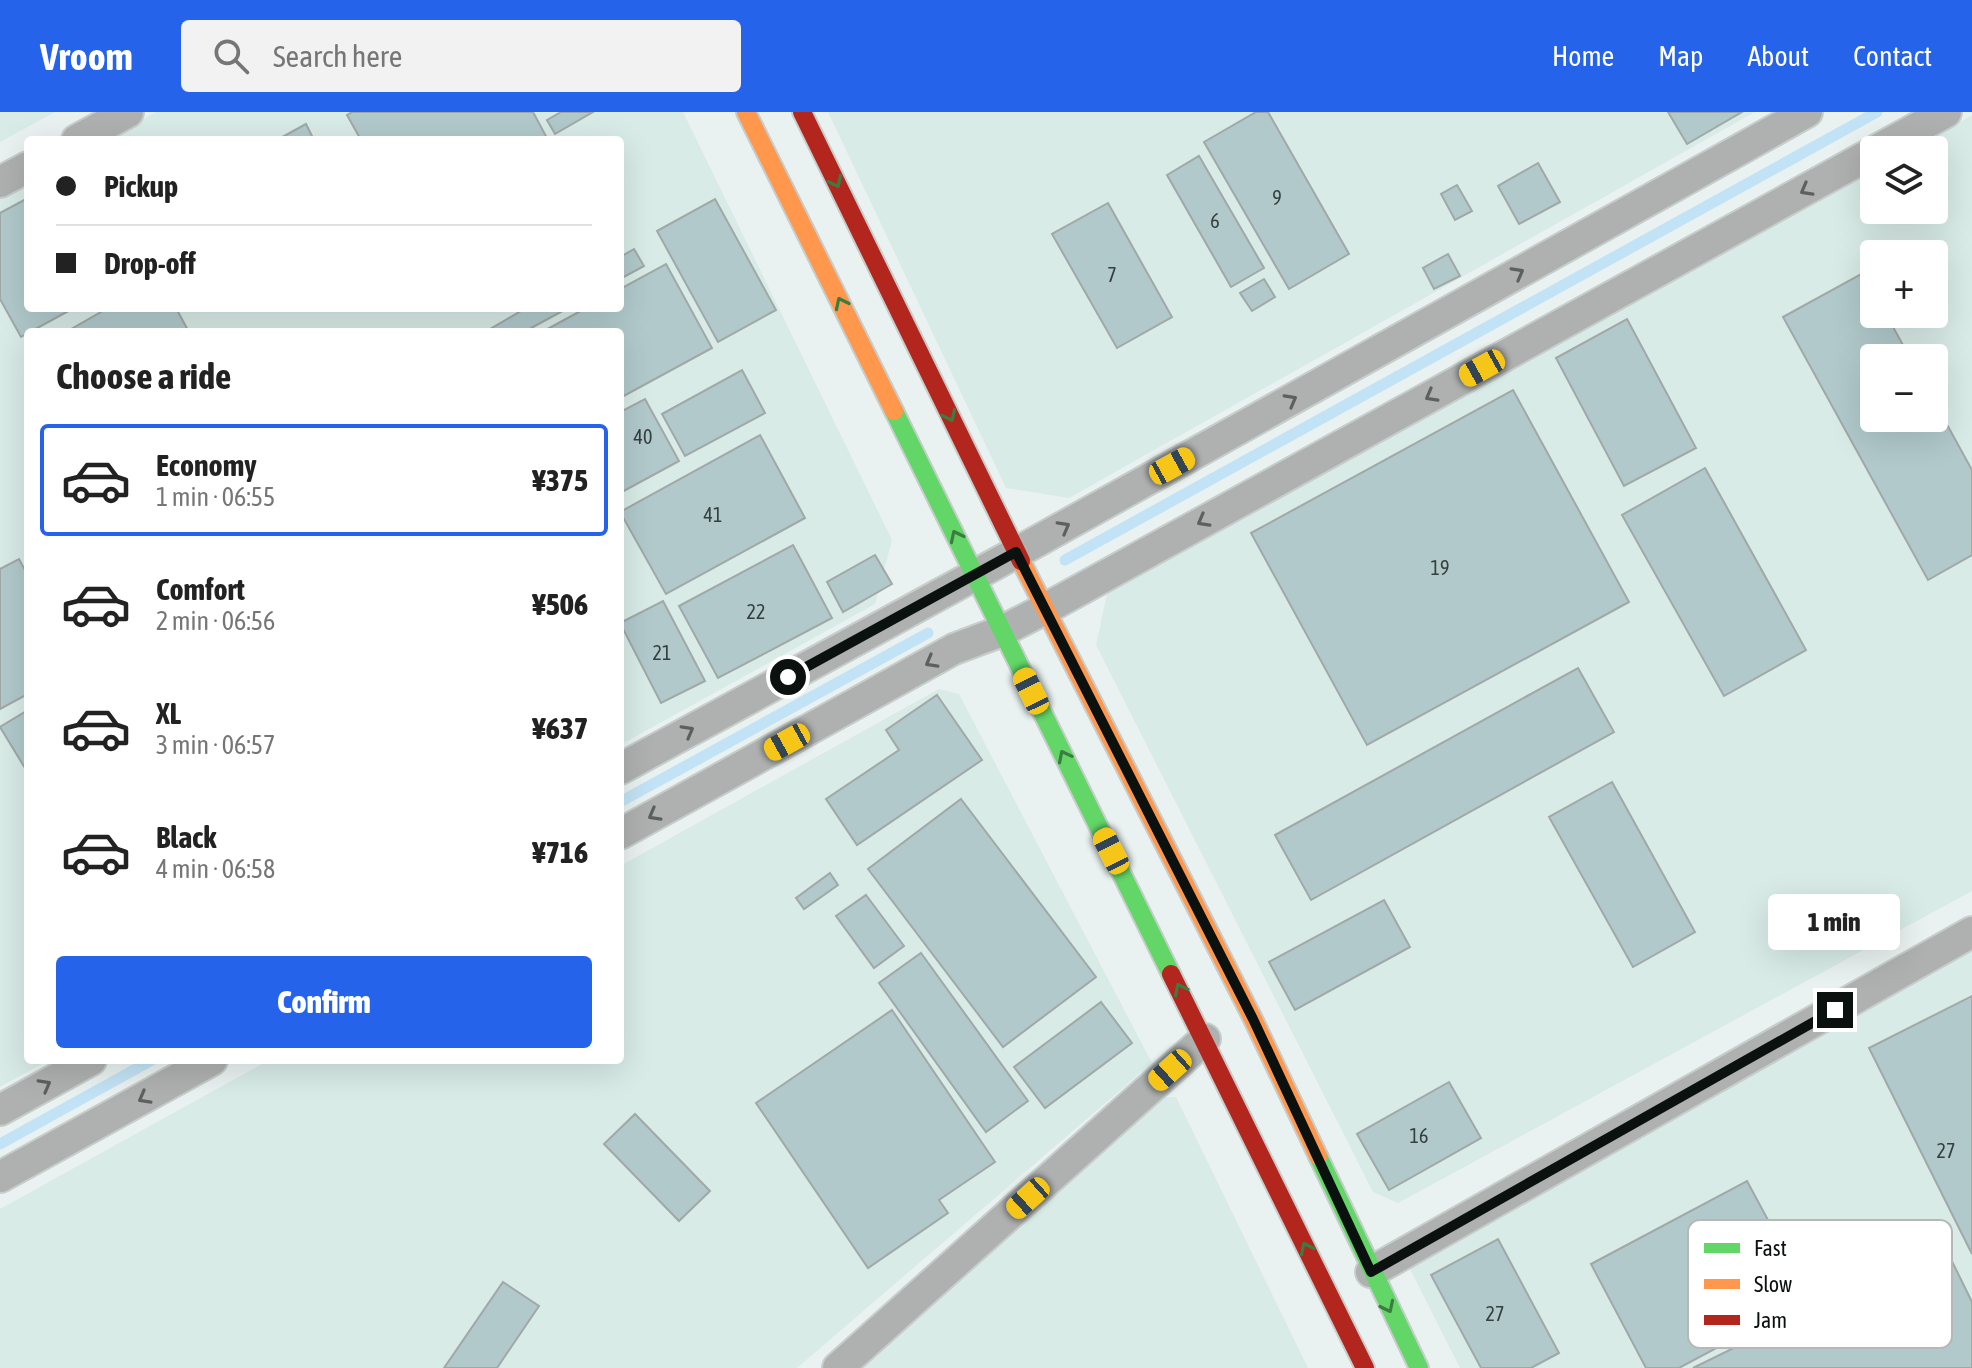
<!DOCTYPE html>
<html lang="en">
<head>
<meta charset="utf-8">
<style>
	body { margin:0; font-family:"Asap Condensed",sans-serif; background:#f2f2f2; color:#222; height:100vh; display:flex; flex-direction:column; font-size:30px; white-space:nowrap }
	* { box-sizing:border-box; margin:0 }
	p { font-size:26px; color:#767676 }
	.icon { flex:none; width:44px; height:44px; fill:none; stroke:currentColor; stroke-width:2; stroke-linecap:round; stroke-linejoin:round }
	.map { position:relative; flex:1; overflow:hidden }
	.sheet { position:absolute; left:24px; top:216px; width:600px; height:736px; display:flex; flex-direction:column; background:#fff; border-radius:8px; box-shadow:0 8px 32px #0002 }
	.sheet>* { flex:none }
	.top-card { position:absolute; left:24px; top:24px; width:600px; height:176px; border-radius:8px; box-shadow:0 8px 32px #0002; display:grid; align-content:center; height:176px; padding:0 32px; background:#fff }
	.tools { position:absolute; left:1860px; top:24px; display:grid; gap:16px }
	.tools a { display:grid; place-items:center; width:88px; height:88px; border-radius:8px; background:#fff; box-shadow:0 8px 32px #0002; font-size:40px }
	.end { position:absolute; width:36px; height:36px; margin:-18px; border:10px solid #0b110f; background:#fff; box-shadow:0 0 0 4px #fff }
	.from { border-radius:50% }
	.bubble { position:absolute; height:56px; border-radius:8px; background:#fff; box-shadow:0 8px 32px #0002; font-size:26px; font-weight:800; line-height:56px; text-align:center }
	.car { position:absolute; width:24px; height:48px; margin:-24px -12px; border-radius:10px; box-shadow:0 0 6px 2px #0007; background:linear-gradient(#f5c518 24%,#345 0 40%,#f5c518 0 76%,#345 0 86%,#f5c518 0) }
	.top-card b { display:flex; align-items:center; gap:28px; height:76px; font-size:30px }
	.top-card b+b { border-top:2px solid #e0e0e0 }
	.top-card i { width:20px; height:20px; background:#222 }
	ul { padding:0; list-style:none }
	li { display:flex; align-items:center; gap:24px; height:112px; margin:0 16px 12px; padding:0 16px; border:4px solid transparent; border-radius:8px }
	li div { flex:1 }
	li b { display:block; font-size:30px }
	li em { font-style:normal; font-weight:800 }
	li.selected { border-color:#2563eb }
	li>.icon { width:72px; height:72px; stroke-width:1.5 }
	h2 { padding:0 32px; font-size:36px; line-height:96px }
	.cta { display:flex; gap:16px; margin-top:auto; padding:16px 32px }
	.cta a { flex:1; height:92px; border-radius:8px; background:#2563eb; color:#fff; font-size:32px; font-weight:800; line-height:92px; text-align:center }
	header { display:flex; align-items:center; gap:48px; box-sizing:border-box; height:112px; padding:0 40px; background:#2563eb; color:#fff }
	header strong { font-size:38px }
	nav { display:flex; gap:44px; margin-inline-start:auto; font-size:28px }
	.search { width:560px; height:72px; background:#f2f2f2; display:flex; align-items:center; gap:20px; box-sizing:border-box; padding:0 28px; border-radius:8px; color:#767676; font-size:30px }
	.map>svg:first-child { display:block }
	.built { fill:#d8ebe6; fill-rule:evenodd }
	.lines { fill:none; stroke-linecap:round; stroke-linejoin:round }
	.stream { stroke:#c2e3f5; stroke-width:11 }
	.building { fill:#b1c9cb; stroke:#a1a8a7; stroke-width:2 }
	.street-casing { stroke:#c6cdcb; stroke-width:34 }
	.fast-casing { stroke:#c6cdcb; stroke-width:22 }
	.slow-casing { stroke:#c6cdcb; stroke-width:22 }
	.jam-casing { stroke:#c6cdcb; stroke-width:22 }
	.street { stroke:#aeb1af; stroke-width:30 }
	.fast { stroke:#63d668; stroke-width:18 }
	.slow { stroke:#ff974d; stroke-width:18 }
	.jam { stroke:#b3261e; stroke-width:18 }
	.oneway { stroke:#3b7d40 }
	.oneway2 { stroke:#5c615f }
	.route { stroke:#0b110f; stroke-width:10 }
	.labels { text-anchor:middle; stroke-width:6; stroke-linejoin:round; paint-order:stroke }
	.number-label { font-size:20px; fill:#343f3e }
	.key { fill:#fff; stroke:#b6b8b7; stroke-width:2 }
	.key-label { font-size:22px; fill:#0b110f }
</style>
</head>
<body>
<header>
<strong>Vroom</strong>
<div class="search"><svg class="icon" aria-label="search" viewBox="0 0 24 24"><circle cx="10" cy="10" r="6"/><path d="M15 15l6 6"/></svg>Search here</div>
<nav><a>Home</a><a>Map</a><a>About</a><a>Contact</a></nav>
</header>
<div class="map">
<svg width="1972" height="1256" viewBox="0 0 1972 1256">
	<rect width="100%" height="100%" fill="#e9f2f0"/>
	<!-- built -->
	<g class="built">
		<path d="M0 0H55L0 30Z"/>
		<path d="M156 0H683L892 428 875 492 620 633V220H28V948H49L0 975V86L28 70V196H620V28H105Z"/>
		<path d="M828 0H1755L1069 386 1006 376Z"/>
		<path d="M1972 3V779L1398 1091 1373 1080 1096 533 1107 482 1874 57V98H1934V38H1909ZM1874 142H1934V202H1874ZM1874 246H1934V306H1874Z"/>
		<path d="M939 577 959 582 1152 951 797 1256H0V1097L269 948H620V754Z"/>
		<path d="M1972 837V1256H1460L1409 1155Z"/>
		<path d="M1176 985 1308 1256H852L1155 986Z"/>
	</g>
	<g class="lines">
		<!-- stream -->
		<g class="stream">
			<path d="M1065 448 1877 0"/>
			<path d="M620 690 928 521"/>
			<path d="M0 1032 152 948"/>
		</g>
	</g>
	<!-- building -->
	<g class="building">
		<path d="M352 0H533L548 28H361L347 3Z"/>
		<path d="M561 0H593L555 22 547 8Z"/>
		<path d="M1256 0H1268L1349 142 1289 177 1204 30Z"/>
		<path d="M1668 0H1742L1687 32Z"/>
		<path d="M306 12 314 28H277Z"/>
		<path d="M1199 44 1264 156 1231 175 1167 63Z"/>
		<path d="M1538 51 1560 90 1519 112 1498 74Z"/>
		<path d="M1457 73 1472 99 1455 108 1441 82Z"/>
		<path d="M28 86V196H74L21 225 0 187V101Z"/>
		<path d="M715 87 776 198 718 230 657 119Z"/>
		<path d="M1108 91 1172 205 1117 236 1052 122Z"/>
		<path d="M634 137 644 154 620 167V145Z"/>
		<path d="M1448 142 1460 164 1434 177 1423 156Z"/>
		<path d="M666 152 712 236 620 286V220H542L586 196H620V177Z"/>
		<path d="M1863 161 1874 180V202H1886L1910 246H1874V306H1934V289L1972 358V443L1928 468 1783 205Z"/>
		<path d="M1264 167 1275 185 1252 199 1240 181Z"/>
		<path d="M108 196H176L189 220H66Z"/>
		<path d="M526 196H568L524 220H485Z"/>
		<path d="M1627 207 1696 336 1624 374 1556 246Z"/>
		<path d="M742 258 765 301 685 344 662 302Z"/>
		<path d="M1513 278 1629 490 1367 633 1251 421Z"/>
		<path d="M645 287 679 349 620 381V300Z"/>
		<path d="M760 323 805 406 666 482 620 400Z"/>
		<path d="M1705 356 1806 538 1724 584 1622 403Z"/>
		<path d="M793 433 832 506 718 566 679 494Z"/>
		<path d="M875 443 892 472 843 500 827 470Z"/>
		<path d="M19 447 28 464V582L0 597V457Z"/>
		<path d="M663 489 705 569 661 591 620 511Z"/>
		<path d="M1578 556 1614 620 1311 788 1275 723Z"/>
		<path d="M937 583 982 648 857 733 826 687 899 638 886 618Z"/>
		<path d="M28 598V661L0 615Z"/>
		<path d="M1612 670 1695 820 1633 855 1549 705Z"/>
		<path d="M961 687 1096 865 1003 935 868 757Z"/>
		<path d="M830 761 838 773 804 797 796 786Z"/>
		<path d="M866 783 904 834 874 856 836 804Z"/>
		<path d="M1384 788 1410 835 1295 898 1269 850Z"/>
		<path d="M921 841 1028 989 986 1020 879 871Z"/>
		<path d="M1972 884V1142L1869 936Z"/>
		<path d="M1101 890 1132 931 1045 996 1014 955Z"/>
		<path d="M892 898 995 1050 939 1088 948 1101 868 1156 756 991Z"/>
		<path d="M1449 970 1481 1026 1389 1078 1357 1022Z"/>
		<path d="M635 1002 710 1079 679 1109 604 1032Z"/>
		<path d="M1747 1069 1810 1186 1679 1256H1646L1591 1152Z"/>
		<path d="M1498 1127 1559 1241 1531 1256H1481L1431 1163Z"/>
		<path d="M1944 1133 1972 1190V1256H1693Z"/>
		<path d="M503 1170 539 1194 497 1256H444Z"/>
	</g>
	<g class="lines">
		<!-- street casing -->
		<g class="street-casing">
			<g id="street">
				<path d="M77 28 128 0"/>
				<path d="M1877 38 1946 0"/>
				<path d="M0 70 28 55"/>
				<path d="M620 657 1034 431 1807 0"/>
				<path d="M620 722 954 537 1002 519 1045 497 1874 40"/>
				<path d="M0 998 91 948"/>
				<path d="M0 1065 212 948"/>
				<path d="M1371 1160 1972 820"/>
				<path d="M838 1256 1205 927"/>
			</g>
		</g>
		<!-- fast casing -->
		<g class="fast-casing">
			<g id="fast">
				<path d="M894 299 1171 862"/>
				<path d="M1318 1044 1419 1256"/>
			</g>
		</g>
		<!-- slow casing -->
		<g class="slow-casing">
			<g id="slow">
				<path d="M746 0 894 299"/>
				<path d="M1021 449 1253 907 1318 1044"/>
			</g>
		</g>
		<!-- jam casing -->
		<g class="jam-casing">
			<g id="jam">
				<path d="M802 0 1021 449"/>
				<path d="M1171 862 1365 1256"/>
			</g>
		</g>
		<!-- street -->
		<use href="#street" class="street"/>
		<!-- fast -->
		<use href="#fast" class="fast"/>
		<!-- slow -->
		<use href="#slow" class="slow"/>
		<!-- jam -->
		<use href="#jam" class="jam"/>
	</g>
	<!-- one-way arrows -->
	<defs><path id="oneway-chevron" d="M-2-3.5L2.5 0L-2 3.5" fill="none" stroke-width="1.6" stroke-linecap="round" stroke-linejoin="round" transform="scale(2)"/></defs>
	<g class="oneway">
		<use href="#oneway-chevron" transform="translate(836 70) rotate(64)"/>
		<use href="#oneway-chevron" transform="translate(841 191) rotate(-116)"/>
		<use href="#oneway-chevron" transform="translate(950 304) rotate(64)"/>
		<use href="#oneway-chevron" transform="translate(956 424) rotate(-116)"/>
		<use href="#oneway-chevron" transform="translate(1064 644) rotate(-117)"/>
		<use href="#oneway-chevron" transform="translate(1180 877) rotate(-117)"/>
		<use href="#oneway-chevron" transform="translate(1306 1136) rotate(-116)"/>
		<use href="#oneway-chevron" transform="translate(1388 1195) rotate(64)"/>
	</g>
	<g class="oneway2">
		<use href="#oneway-chevron" transform="translate(1806 78) rotate(151)"/>
		<use href="#oneway-chevron" transform="translate(1518 161) rotate(-29)"/>
		<use href="#oneway-chevron" transform="translate(1431 284) rotate(151)"/>
		<use href="#oneway-chevron" transform="translate(1291 288) rotate(-29)"/>
		<use href="#oneway-chevron" transform="translate(1203 409) rotate(151)"/>
		<use href="#oneway-chevron" transform="translate(1064 415) rotate(-29)"/>
		<use href="#oneway-chevron" transform="translate(931 550) rotate(151)"/>
		<use href="#oneway-chevron" transform="translate(688 619) rotate(-29)"/>
		<use href="#oneway-chevron" transform="translate(654 703) rotate(151)"/>
		<use href="#oneway-chevron" transform="translate(45 973) rotate(-29)"/>
		<use href="#oneway-chevron" transform="translate(144 986) rotate(151)"/>
	</g>
	<g class="lines">
		<!-- route -->
		<path class="route" d="M788 565 1016 440 1253 907 1371 1160 1835 898"/>
	</g>
	<g class="labels">
		<!-- number labels -->
		<g class="number-label">
			<text x="1277" y="93">9</text>
			<text x="1215" y="116">6</text>
			<text x="1112" y="170">7</text>
			<text x="643" y="332">40</text>
			<text x="713" y="410">41</text>
			<text x="1440" y="463">19</text>
			<text x="756" y="507">22</text>
			<text x="662" y="548">21</text>
			<text x="1419" y="1031">16</text>
			<text x="1946" y="1046">27</text>
			<text x="1495" y="1209">27</text>
		</g>
	</g>
	<!-- legend -->
	<rect x="1688" y="1108" width="264" height="128" rx="12" class="key"/>
	<rect x="1704" y="1131" width="36" height="10" fill="#63d668"/>
	<rect x="1704" y="1167" width="36" height="10" fill="#ff974d"/>
	<rect x="1704" y="1203" width="36" height="10" fill="#b3261e"/>
	<g class="key-label">
		<text x="1754" y="1144">Fast</text>
		<text x="1754" y="1180">Slow</text>
		<text x="1754" y="1216">Jam</text>
	</g>
</svg>
<div class="tools">
<a><svg class="icon" aria-label="layers" viewBox="0 0 24 24"><path d="M12 4l9 5-9 5-9-5zM3 14l9 5 9-5"/></svg></a>
<a>+</a>
<a>−</a>
</div>
<i class="end from" style="left:788px;top:565px"></i>
<i class="end" style="left:1835px;top:898px"></i>
<div class="bubble" style="left:1768px;top:782px;width:132px">1 min</div>
<i class="car" style="left:1482px;top:256px;rotate:241deg"></i>
<i class="car" style="left:1172px;top:354px;rotate:61deg"></i>
<i class="car" style="left:1031px;top:579px;rotate:334deg"></i>
<i class="car" style="left:787px;top:630px;rotate:241deg"></i>
<i class="car" style="left:1111px;top:739px;rotate:333deg"></i>
<i class="car" style="left:1170px;top:958px;rotate:228deg"></i>
<i class="car" style="left:1028px;top:1086px;rotate:228deg"></i>
<div class="top-card">
<b><i class="from"></i>Pickup</b>
<b><i></i>Drop-off</b>
</div>
<section class="sheet">
<h2>Choose a ride</h2>
<ul>
<li class="selected"><svg class="icon" aria-label="car" viewBox="0 0 24 24"><path d="M5 17H2v-5l4-1 3-4h7l3 4 3 1v5h-3M9 17h6M6 11h13"/><circle cx="7" cy="17" r="2"/><circle cx="17" cy="17" r="2"/></svg><div><b>Economy</b><p>1 min · 06:55</p></div><em>¥375</em></li>
<li><svg class="icon" aria-label="car" viewBox="0 0 24 24"><path d="M5 17H2v-5l4-1 3-4h7l3 4 3 1v5h-3M9 17h6M6 11h13"/><circle cx="7" cy="17" r="2"/><circle cx="17" cy="17" r="2"/></svg><div><b>Comfort</b><p>2 min · 06:56</p></div><em>¥506</em></li>
<li><svg class="icon" aria-label="car" viewBox="0 0 24 24"><path d="M5 17H2v-5l4-1 3-4h7l3 4 3 1v5h-3M9 17h6M6 11h13"/><circle cx="7" cy="17" r="2"/><circle cx="17" cy="17" r="2"/></svg><div><b>XL</b><p>3 min · 06:57</p></div><em>¥637</em></li>
<li><svg class="icon" aria-label="car" viewBox="0 0 24 24"><path d="M5 17H2v-5l4-1 3-4h7l3 4 3 1v5h-3M9 17h6M6 11h13"/><circle cx="7" cy="17" r="2"/><circle cx="17" cy="17" r="2"/></svg><div><b>Black</b><p>4 min · 06:58</p></div><em>¥716</em></li>
</ul>
<div class="cta"><a>Confirm</a></div>
</section>
</div>
</body>
</html>
